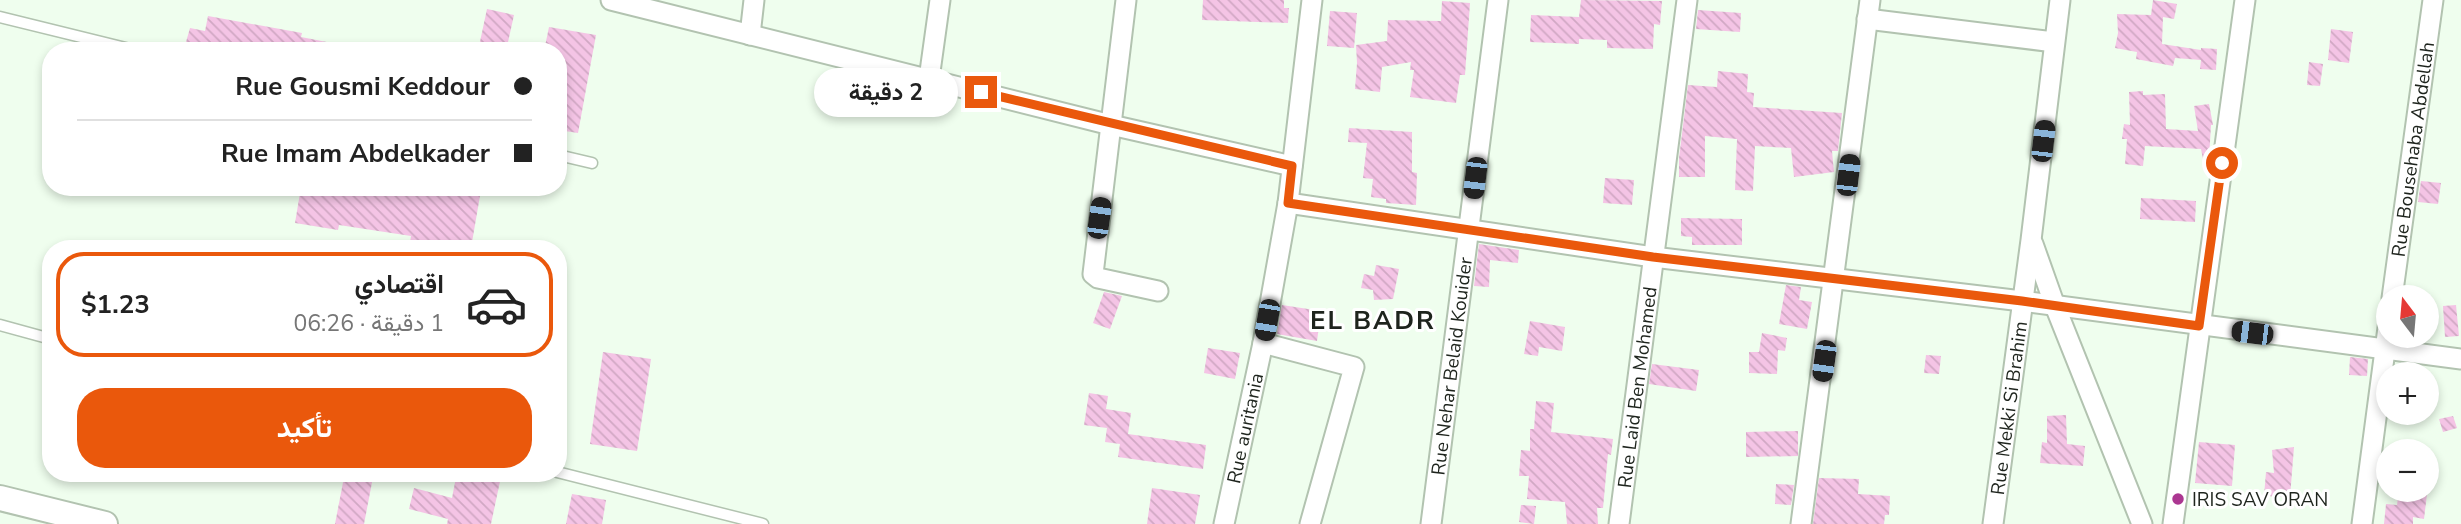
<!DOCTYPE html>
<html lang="ar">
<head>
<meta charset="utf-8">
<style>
	body { margin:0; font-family:"Nunito Sans",Vazirmatn,sans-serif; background:#f2f2f2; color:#222; direction:rtl; height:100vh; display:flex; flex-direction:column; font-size:26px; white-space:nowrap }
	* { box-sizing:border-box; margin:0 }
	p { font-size:23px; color:#767676 }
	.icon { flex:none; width:38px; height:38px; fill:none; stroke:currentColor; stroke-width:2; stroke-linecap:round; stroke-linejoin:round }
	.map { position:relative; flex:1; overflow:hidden; direction:ltr }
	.panel { position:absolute; left:42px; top:240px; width:525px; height:242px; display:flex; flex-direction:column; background:#fff; border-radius:28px; box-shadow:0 4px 10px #0003; direction:rtl }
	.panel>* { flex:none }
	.guide { position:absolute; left:42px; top:42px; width:525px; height:154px; border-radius:28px; box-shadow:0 4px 10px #0003; direction:rtl; display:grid; align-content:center; height:154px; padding:0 35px; background:#fff }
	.needle { width:46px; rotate:344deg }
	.controls { position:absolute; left:2376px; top:285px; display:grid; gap:14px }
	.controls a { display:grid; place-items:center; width:63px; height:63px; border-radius:50%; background:#fff; box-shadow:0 4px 10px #0003; font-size:35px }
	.end { position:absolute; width:32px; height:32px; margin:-16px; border:9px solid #ea580c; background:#fff; box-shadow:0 0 0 4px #fff }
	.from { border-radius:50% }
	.bubble { position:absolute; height:49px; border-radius:24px; background:#fff; box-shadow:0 4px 10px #0003; font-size:23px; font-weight:700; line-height:49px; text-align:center; direction:rtl }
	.car { position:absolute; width:21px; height:42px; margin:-21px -10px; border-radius:9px; box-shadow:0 0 5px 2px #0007; background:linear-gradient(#222 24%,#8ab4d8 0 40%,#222 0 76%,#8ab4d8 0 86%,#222 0) }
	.guide b { display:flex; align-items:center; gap:24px; height:66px; font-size:26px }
	.guide b+b { border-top:2px solid #e0e0e0 }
	.guide i { width:18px; height:18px; background:#222 }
	ul { padding:12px 0 0; list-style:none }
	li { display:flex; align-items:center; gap:21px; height:105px; margin:0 14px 10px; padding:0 21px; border:4px solid transparent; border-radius:28px }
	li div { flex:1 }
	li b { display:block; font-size:26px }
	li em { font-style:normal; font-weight:700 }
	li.active { border-color:#ea580c }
	li>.icon { width:63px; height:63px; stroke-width:1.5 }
	.button { display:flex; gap:14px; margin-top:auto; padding:14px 35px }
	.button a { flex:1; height:80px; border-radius:28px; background:#ea580c; color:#fff; font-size:28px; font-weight:700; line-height:80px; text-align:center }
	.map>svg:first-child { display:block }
	.building { fill:url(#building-back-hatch) }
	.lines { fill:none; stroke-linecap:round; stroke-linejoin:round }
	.service-casing { stroke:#b2c3b0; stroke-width:13 }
	.minor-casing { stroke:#b2c3b0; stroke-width:23 }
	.tertiary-casing { stroke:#b2c3b0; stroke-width:28 }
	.service { stroke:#fff; stroke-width:10 }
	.minor { stroke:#fff; stroke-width:19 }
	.tertiary { stroke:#fff; stroke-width:24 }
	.route { stroke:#ea580c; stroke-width:9 }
	.poi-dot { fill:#ab3791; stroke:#fff; stroke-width:2.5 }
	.labels { text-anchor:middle; stroke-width:6; stroke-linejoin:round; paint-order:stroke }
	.street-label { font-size:19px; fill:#1e241d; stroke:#fff }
	.poi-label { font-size:19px; fill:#1e241d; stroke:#fff; text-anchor:start }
	.district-label { font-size:26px; font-weight:bold; letter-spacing:2px; fill:#1e241d; stroke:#fff }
</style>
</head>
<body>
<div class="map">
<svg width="2461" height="524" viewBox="0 0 2461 524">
	<defs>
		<pattern id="building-back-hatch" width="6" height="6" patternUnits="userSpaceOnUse" patternTransform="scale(1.75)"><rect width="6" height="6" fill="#f4c4e5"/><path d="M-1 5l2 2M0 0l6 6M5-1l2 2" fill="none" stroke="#d1a8c4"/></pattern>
	</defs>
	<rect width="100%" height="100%" fill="#effeee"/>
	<!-- building -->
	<g class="building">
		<path d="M1203 0H1284V8H1289L1288 23 1202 20Z"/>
		<path d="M1581 0 1662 1 1660 25 1654 24 1653 49 1607 48V40L1579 39V44L1530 42 1531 15 1579 17Z"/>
		<path d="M2153 0 2177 4 2174 19 2163 17 2162 44 2201 50V48L2217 49 2216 70 2200 69 2201 60 2175 58 2173 66 2136 59 2137 52 2115 48 2118 33 2117 14 2151 15Z"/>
		<path d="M1442 1 1470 3 1465 75H1460L1456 103 1410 97 1414 70H1410L1411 62 1382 67 1380 92 1355 89 1357 63 1356 45 1387 41 1388 20 1441 21Z"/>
		<path d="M487 9 514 15 506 51H478Z"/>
		<path d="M1698 10 1741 13 1740 32 1696 29Z"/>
		<path d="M1330 11 1357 13 1354 48 1327 46Z"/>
		<path d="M208 16 302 33 301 37 337 44V51L202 49V46L186 42 190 28 205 31Z"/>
		<path d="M549 27 596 35 578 133 558 130V51H544Z"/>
		<path d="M2331 29 2353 32 2349 63 2328 60Z"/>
		<path d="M2309 62 2323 64 2320 86 2307 85Z"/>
		<path d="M1718 71 1748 74 1747 92 1754 93 1753 107 1842 113 1838 151H1832L1834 172 1794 177 1791 148 1755 146 1753 191 1735 190 1737 139 1705 136V177H1679V158L1688 85 1717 87Z"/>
		<path d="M2143 91V95L2165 94 2166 129 2198 131 2194 106 2209 104 2213 125H2211L2209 159H2203L2201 149 2145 146 2143 166 2125 164 2127 139H2122L2124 124 2130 125 2129 92Z"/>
		<path d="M1349 128 1412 132V172L1417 173 1416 205 1386 203V199L1371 197 1373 179 1363 178 1367 143 1348 142Z"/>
		<path d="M1605 178 1634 180 1632 205 1603 203Z"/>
		<path d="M2421 181 2441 183 2438 204 2418 202Z"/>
		<path d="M301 187H466L481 190 471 248H409L411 236 339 225 338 230 295 223Z"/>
		<path d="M2141 198 2196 201 2195 222 2140 219Z"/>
		<path d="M1681 218 1742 219V245H1692V237L1681 236Z"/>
		<path d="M1479 244 1519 250 1518 263 1490 260 1489 287 1474 286Z"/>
		<path d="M1376 265 1399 269 1393 299 1374 300 1373 290 1361 288 1364 274 1374 276Z"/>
		<path d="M1786 285 1801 287 1799 300 1812 302 1807 329 1779 324Z"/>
		<path d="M1104 292 1122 296 1110 329 1093 323Z"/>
		<path d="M1282 305 1321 311 1317 341 1277 334Z"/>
		<path d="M2456 305 2459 336 2445 337 2443 306Z"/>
		<path d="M1530 321 1565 327 1562 351 1539 347 1538 356 1524 354Z"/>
		<path d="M1762 333 1787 338 1785 351 1778 350 1777 374 1749 373V352H1759Z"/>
		<path d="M1208 348 1240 353 1235 379 1204 373Z"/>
		<path d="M603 352 651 359 637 451 590 444Z"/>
		<path d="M1926 355 1941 356 1939 374 1924 373Z"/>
		<path d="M2350 357 2368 359 2367 376 2349 375Z"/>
		<path d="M1652 364 1699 370 1696 391 1649 384Z"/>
		<path d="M1089 393 1108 396 1106 409 1131 413 1128 434 1206 445 1203 469 1118 457 1120 444 1105 442 1107 428 1084 425Z"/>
		<path d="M1536 401 1554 403 1551 432 1613 439 1611 455 1608 454 1603 508H1597L1598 524H1567L1565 502 1527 499 1529 476H1519L1521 450 1530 451V429H1534Z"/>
		<path d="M2066 415 2067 444 2085 446 2083 466 2040 463 2042 442 2047 443V416Z"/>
		<path d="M2453 416 2457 428 2443 432 2439 419Z"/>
		<path d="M1798 431V456L1746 457V432Z"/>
		<path d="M2199 442 2235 445 2232 486 2195 483Z"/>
		<path d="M2294 447 2290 497 2264 496 2266 472 2274 473 2272 450Z"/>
		<path d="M345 472H374L364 524H335Z"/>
		<path d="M457 472H502L491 524H447L448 519 409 509 414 488 452 498Z"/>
		<path d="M1819 478 1859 479 1858 494 1890 496 1889 515H1885L1884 524H1813Z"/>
		<path d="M1776 484 1794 485 1791 505 1775 504Z"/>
		<path d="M1152 488 1200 495 1195 524H1147Z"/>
		<path d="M2399 490 2427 494 2424 519 2413 517V524H2384L2386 504 2397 505Z"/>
		<path d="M572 494 606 500 602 524H566Z"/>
		<path d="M1521 505 1536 506 1534 524 1519 522Z"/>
	</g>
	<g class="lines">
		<!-- service casing -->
		<g class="service-casing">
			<g id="service">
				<path d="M0 17 138 51"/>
				<path d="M558 155 592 163"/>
				<path d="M0 325 51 339"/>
				<path d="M557 472 763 524"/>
			</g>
		</g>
		<!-- minor casing -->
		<g class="minor-casing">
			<g id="minor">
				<path d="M611 0 1111 125 1292 166"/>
				<path d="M1126 0 1093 274 1098 278 1158 291"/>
				<path d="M1867 19 2054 42"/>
				<path d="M750 35 754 0"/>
				<path d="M929 79 940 0"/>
				<path d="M1288 203 1653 257 2022 301 2461 359"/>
				<path d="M2033 244 2055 306 2142 524"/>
				<path id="s1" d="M2392 298 2433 0"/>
				<path d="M1263 343 1354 367 1310 524"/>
				<path id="s2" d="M1224 524 1263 343 1288 203 1312 0"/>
				<path id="s3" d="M1431 524 1498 0"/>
				<path id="s4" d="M1619 524 1687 0"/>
				<path d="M1801 524 1870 0"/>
				<path id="s5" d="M1993 524 2031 240 2060 0"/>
				<path d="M2173 524 2245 0"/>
				<path d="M2362 524 2389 320"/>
			</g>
		</g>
		<!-- tertiary casing -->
		<g class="tertiary-casing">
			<path id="tertiary" d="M0 498 105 524"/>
		</g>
		<!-- service -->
		<use href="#service" class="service"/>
		<!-- minor -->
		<use href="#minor" class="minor"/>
		<!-- tertiary -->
		<use href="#tertiary" class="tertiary"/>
	</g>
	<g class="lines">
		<!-- route -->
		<path class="route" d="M981 92 1292 166 1288 203 1653 257 2022 301 2199 326 2222 163"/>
	</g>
	<!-- markers -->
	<circle class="poi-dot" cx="2178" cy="499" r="7"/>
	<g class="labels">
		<!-- street labels -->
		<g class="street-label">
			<text dy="7" stroke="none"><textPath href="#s1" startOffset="150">Rue Bousehaba Abdellah</textPath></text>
			<text dy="7" stroke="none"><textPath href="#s3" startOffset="159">Rue Nehar Belaid Kouider</textPath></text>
			<text dy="7" stroke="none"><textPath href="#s4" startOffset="138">Rue Laid Ben Mohamed</textPath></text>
			<text dy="7" stroke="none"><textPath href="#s5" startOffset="117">Rue Mekki Si Brahim</textPath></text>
			<text dy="7" stroke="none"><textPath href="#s2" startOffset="98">Rue auritania</textPath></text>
		</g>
		<!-- poi labels -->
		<g class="poi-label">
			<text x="2192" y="506">IRIS SAV ORAN</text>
		</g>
		<!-- district labels -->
		<g class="district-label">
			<text x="1373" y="329">EL BADR</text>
		</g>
	</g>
</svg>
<div class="controls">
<a><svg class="needle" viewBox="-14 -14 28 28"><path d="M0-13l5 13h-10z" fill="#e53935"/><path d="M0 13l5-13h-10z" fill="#767676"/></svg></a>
<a>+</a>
<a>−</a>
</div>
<i class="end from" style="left:2222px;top:163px"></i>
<i class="end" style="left:981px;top:92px"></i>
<div class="bubble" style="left:814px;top:68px;width:144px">2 دقيقة</div>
<i class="car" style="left:2043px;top:141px;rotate:7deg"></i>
<i class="car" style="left:1848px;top:175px;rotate:7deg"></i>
<i class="car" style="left:1475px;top:178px;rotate:187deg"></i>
<i class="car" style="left:1099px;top:218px;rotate:8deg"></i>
<i class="car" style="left:1267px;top:320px;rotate:190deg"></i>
<i class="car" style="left:2252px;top:333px;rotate:277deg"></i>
<i class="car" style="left:1824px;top:361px;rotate:188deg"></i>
<div class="guide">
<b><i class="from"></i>Rue Gousmi Keddour</b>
<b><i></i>Rue Imam Abdelkader</b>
</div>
<section class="panel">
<ul>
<li class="active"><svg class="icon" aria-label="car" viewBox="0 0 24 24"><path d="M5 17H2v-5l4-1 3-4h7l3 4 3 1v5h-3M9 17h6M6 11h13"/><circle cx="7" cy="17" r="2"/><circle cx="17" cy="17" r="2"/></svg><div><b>اقتصادي</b><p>1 دقيقة · 06:26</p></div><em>$1.23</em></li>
</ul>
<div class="button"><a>تأكيد</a></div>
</section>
</div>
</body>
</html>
